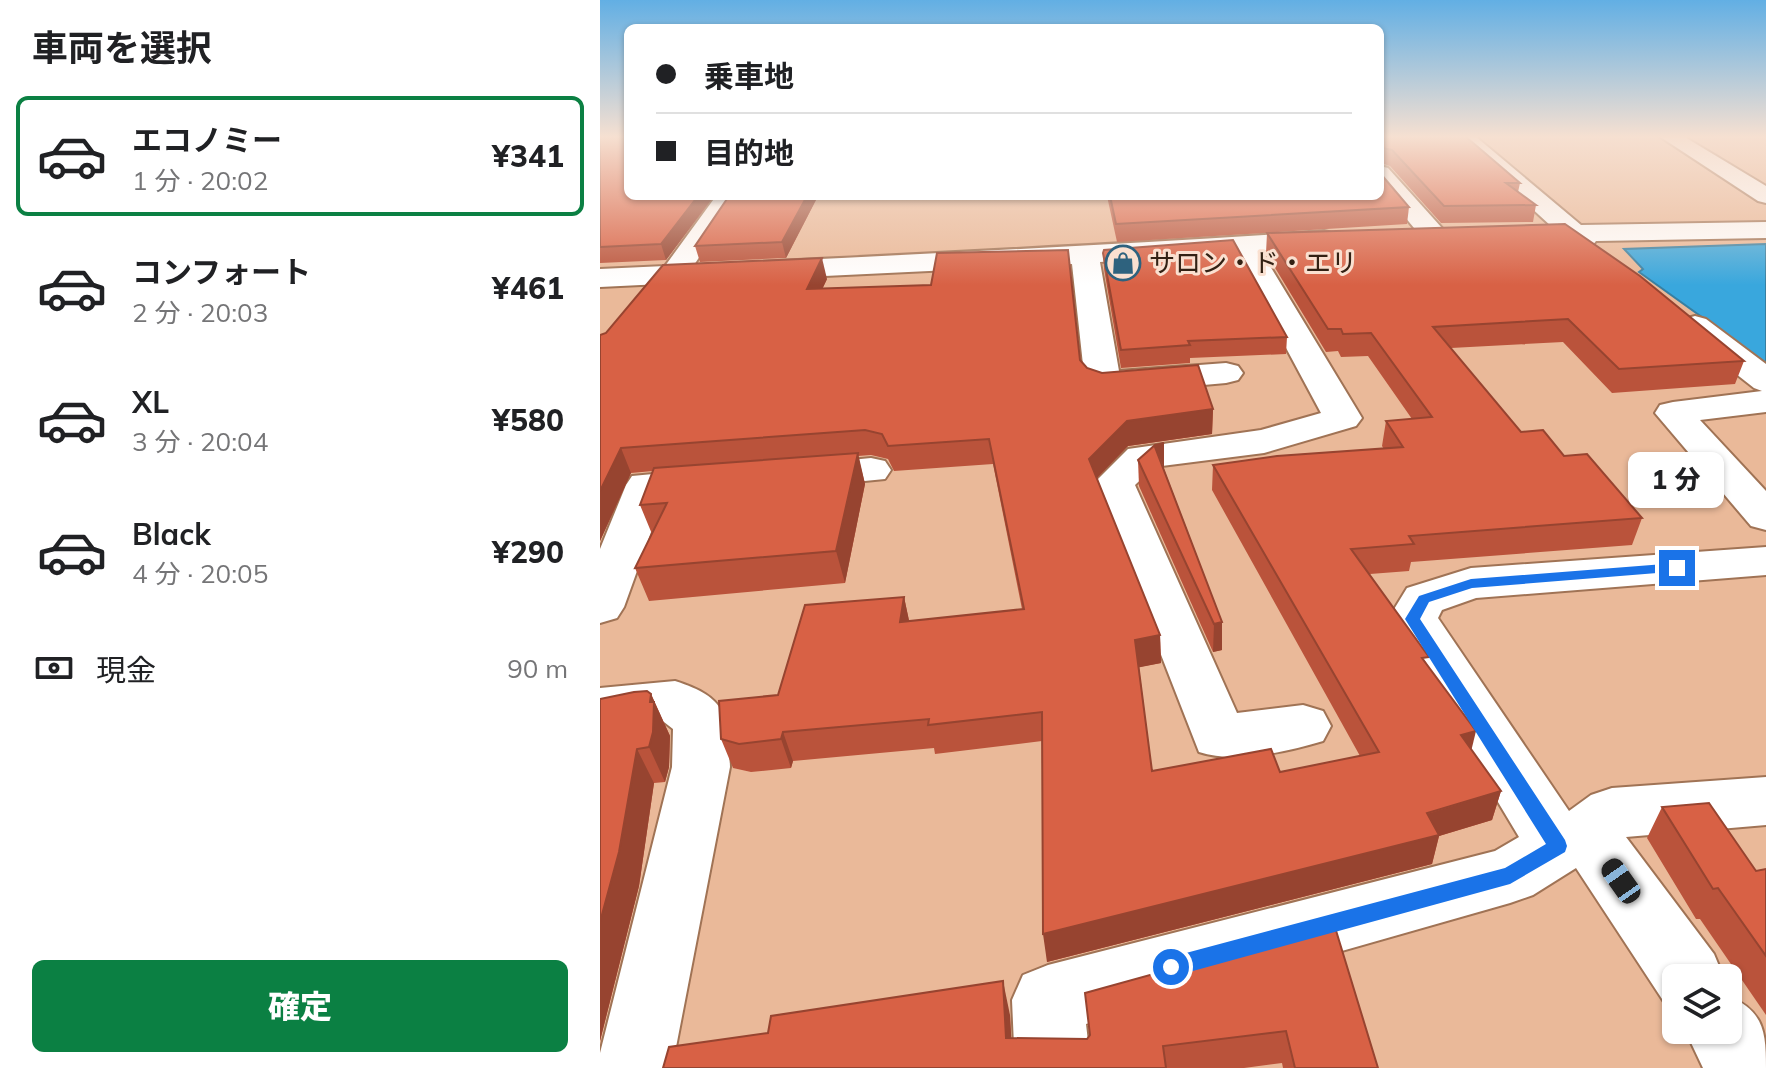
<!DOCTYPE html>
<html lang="ja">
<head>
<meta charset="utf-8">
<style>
	body { margin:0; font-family:Mulish,"Noto Sans JP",sans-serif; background:#f6f6f6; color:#202124; height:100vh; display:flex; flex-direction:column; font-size:30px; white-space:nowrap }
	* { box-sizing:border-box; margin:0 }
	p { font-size:26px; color:#757577 }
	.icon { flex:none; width:44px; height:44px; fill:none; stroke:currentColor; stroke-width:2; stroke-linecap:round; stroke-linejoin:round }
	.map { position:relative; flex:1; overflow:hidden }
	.drawer { display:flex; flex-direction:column; background:#fff; width:600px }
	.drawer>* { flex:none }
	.banner { position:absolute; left:24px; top:24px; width:760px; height:176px; border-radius:12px; box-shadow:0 2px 6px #0004; display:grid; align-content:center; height:176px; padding:0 32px; background:#fff }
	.buttons { position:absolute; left:1062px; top:964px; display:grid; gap:16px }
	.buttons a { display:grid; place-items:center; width:80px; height:80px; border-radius:12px; background:#fff; box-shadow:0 2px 6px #0004; font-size:40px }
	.end { position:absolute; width:36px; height:36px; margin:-18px; border:10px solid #1a73e8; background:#fff; box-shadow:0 0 0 4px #fff }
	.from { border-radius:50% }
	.bubble { position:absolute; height:56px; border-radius:12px; background:#fff; box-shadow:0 2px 6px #0004; font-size:26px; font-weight:800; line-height:56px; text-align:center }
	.car { position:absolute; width:24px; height:48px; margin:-24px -12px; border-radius:10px; box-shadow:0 0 6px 2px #0007; background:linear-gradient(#222 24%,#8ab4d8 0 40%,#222 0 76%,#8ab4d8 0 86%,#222 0) }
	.banner b { display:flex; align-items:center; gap:28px; height:76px; font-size:30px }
	.banner b+b { border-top:2px solid #e0e0e0 }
	.banner i { width:20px; height:20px; background:#202124 }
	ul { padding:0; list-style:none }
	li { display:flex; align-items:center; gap:24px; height:120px; margin:0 16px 12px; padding:0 16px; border:4px solid transparent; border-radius:12px }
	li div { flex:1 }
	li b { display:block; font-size:30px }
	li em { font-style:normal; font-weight:800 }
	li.selected { border-color:#0b8043 }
	li>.icon { width:72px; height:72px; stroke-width:1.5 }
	h2 { padding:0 32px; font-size:36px; line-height:96px }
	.pay { display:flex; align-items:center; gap:20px; height:88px; padding:0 32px; font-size:30px }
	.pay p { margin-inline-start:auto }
	.button { display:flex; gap:16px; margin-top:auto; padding:16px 32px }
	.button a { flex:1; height:92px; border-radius:12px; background:#0b8043; color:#fff; font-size:32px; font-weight:800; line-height:92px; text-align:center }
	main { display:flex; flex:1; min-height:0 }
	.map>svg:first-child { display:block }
	.water { fill:#39a7dd; stroke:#377fa1; stroke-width:2 }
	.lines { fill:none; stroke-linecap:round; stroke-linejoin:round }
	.minor-casing { stroke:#a07355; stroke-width:4 }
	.minor { fill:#fff; fill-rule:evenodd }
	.wall { fill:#ba533b }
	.shaded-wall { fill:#974430 }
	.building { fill:#d86145; stroke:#974430; stroke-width:2 }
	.route { fill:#1a73e8 }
	.labels { text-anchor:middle; stroke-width:6; stroke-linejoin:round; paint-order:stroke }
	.far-poi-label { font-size:26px; fill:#332114; stroke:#fae0d0; text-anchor:start }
</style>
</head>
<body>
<main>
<section class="drawer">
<h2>車両を選択</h2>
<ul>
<li class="selected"><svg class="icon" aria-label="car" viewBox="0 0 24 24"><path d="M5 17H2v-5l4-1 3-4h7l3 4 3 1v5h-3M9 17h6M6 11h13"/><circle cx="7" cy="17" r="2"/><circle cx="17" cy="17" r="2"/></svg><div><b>エコノミー</b><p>1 分 · 20:02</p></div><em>¥341</em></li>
<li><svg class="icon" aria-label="car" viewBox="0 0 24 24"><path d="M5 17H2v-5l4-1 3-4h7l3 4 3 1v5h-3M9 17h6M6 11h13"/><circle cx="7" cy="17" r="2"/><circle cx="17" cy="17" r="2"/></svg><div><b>コンフォート</b><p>2 分 · 20:03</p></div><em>¥461</em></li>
<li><svg class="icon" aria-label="car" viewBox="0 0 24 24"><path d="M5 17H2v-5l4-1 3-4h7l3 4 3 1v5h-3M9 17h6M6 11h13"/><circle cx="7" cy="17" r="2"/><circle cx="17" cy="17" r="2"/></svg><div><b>XL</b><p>3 分 · 20:04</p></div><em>¥580</em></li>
<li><svg class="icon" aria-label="car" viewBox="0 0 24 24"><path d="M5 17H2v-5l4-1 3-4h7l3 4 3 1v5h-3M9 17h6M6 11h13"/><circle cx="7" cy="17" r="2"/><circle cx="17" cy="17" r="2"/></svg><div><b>Black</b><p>4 分 · 20:05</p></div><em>¥290</em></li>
</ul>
<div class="pay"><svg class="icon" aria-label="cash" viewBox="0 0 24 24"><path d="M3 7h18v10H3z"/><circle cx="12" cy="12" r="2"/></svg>現金<p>90 m</p></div>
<div class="button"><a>確定</a></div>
</section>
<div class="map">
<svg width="1166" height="1068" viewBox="0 0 1166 1068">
	<rect width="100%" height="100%" fill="#eab999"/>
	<!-- water -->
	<path class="water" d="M1166 244V363L1039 272 1043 269 1024 249Z"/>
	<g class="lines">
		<!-- minor casing -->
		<g class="minor-casing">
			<g id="minor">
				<path d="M853 136H875L981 225 1166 222V238L996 241 992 246 983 248 969 241 912 240 908 234 912 228 951 226Z"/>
				<path d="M1059 136H1083L1166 186V203L1158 201Z"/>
				<path d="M780 166 788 168 842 228 846 234 842 240H824L780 187Z"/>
				<path d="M116 196H140L94 265C304 255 515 245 724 231L733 233 737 239 733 245 724 247 661 251 762 418 756 426 664 453 554 467 535 485 637 713 703 705 723 711 731 726 723 741C686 752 635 764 599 752L494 483 528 449 661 430 721 413 635 253 500 262 519 371 626 363 638 366 643 373 638 380 626 383 503 394 491 390 485 383 472 264 0 287V269L65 266Z"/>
				<path d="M1095 316 1106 319 1166 364V412L1100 420 1166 491V530L1151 526 1055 413 1060 405 1073 402 1162 391 1154 388 1084 333 1079 326 1084 319Z"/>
				<path d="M271 458 285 461 291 470 285 479 203 487 189 484 183 475 189 466Z"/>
				<path d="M106 469 120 472 126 481 120 490 64 496 24 607 17 618 0 623V549L26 485 32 476Z"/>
				<path d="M1166 547V575L876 598 842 610 838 618 969 811 991 795 1012 788 1166 777V825L1026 837 1114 954 1124 978H1076V1007L1064 1002 976 868 933 895 910 903 486 1024 491 1068H415L412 1000 423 975 448 965 895 851 919 837 788 619 807 588 871 568Z"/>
				<path d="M75 681C129 698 128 717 130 767L72 1068H0V1053L72 767 73 729 64 722 0 728V688Z"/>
				<path d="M1128 996C1164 1011 1166 1032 1166 1068H1103L1085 1030H1128Z"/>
			</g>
		</g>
		<!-- minor -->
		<use href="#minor" class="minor"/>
	</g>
	<!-- wall -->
	<g class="wall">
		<path d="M0 136 114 196 66 260 0 263Z"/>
		<path d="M780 136 920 183 918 192 936 205 933 222 841 223 790 166 781 163Z"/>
		<path d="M218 196 186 258 100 262 95 246Z"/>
		<path d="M507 196H780L809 207 807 224 517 242Z"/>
		<path d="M667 233 1144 361 1135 384 1012 393 963 342 851 348 921 432 964 456 1042 518 1032 545 811 562 809 571 770 574 827 664 871 750 901 791 892 820 839 836 832 864 447 962 442 741 335 754 334 748 193 761 191 768 151 772 133 768 121 739 304 597 309 621 422 609 393 464 294 471 288 459 271 455 258 456 265 484 245 583 49 601 35 568 52 534 40 505 53 471 31 473 0 541V335L227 279 222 289 480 360 487 368 613 409 612 434 528 446 497 478 560 635 561 663 539 667 552 771 680 772 760 756 612 490 613 465 784 449 782 446 786 421 812 419 768 356 741 357 738 351 726 352 666 253Z"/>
		<path d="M503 253 687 337 686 354 590 358V363L521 368 504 269Z"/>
		<path d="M538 460 564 469 622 622V650L613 652 539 486Z"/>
		<path d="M51 694 70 736 69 767 65 782 54 783 39 886 0 1041V699Z"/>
		<path d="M1062 807 1156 871 1166 869V1015L1100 919H1096L1047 838Z"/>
		<path d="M734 924 778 1068H683L682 1063 644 1068H63L410 1015 411 1038 487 1039Z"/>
	</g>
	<!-- shaded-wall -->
	<g class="shaded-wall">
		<path d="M783 148 781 163 780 164V150Z"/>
		<path d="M98 196H114L66 260 61 244Z"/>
		<path d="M207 196H218L186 258 182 242Z"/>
		<path d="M222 258 227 279 212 311 207 289Z"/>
		<path d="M613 409 612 434 528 446 491 484 489 459 527 421Z"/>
		<path d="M564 443V469L555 447Z"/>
		<path d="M21 448 31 473 0 541V491Z"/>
		<path d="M258 453 265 484 245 583 236 551Z"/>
		<path d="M304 597 310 625 300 622Z"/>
		<path d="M622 622V650L613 652 614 624Z"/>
		<path d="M560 635 561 663 536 668 535 640Z"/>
		<path d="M51 694 70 736 69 767 65 782 49 747Z"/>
		<path d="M876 731 869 760 861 735Z"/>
		<path d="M183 732 193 761 191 768 181 739Z"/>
		<path d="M37 749 54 783 39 886 0 1041V922Z"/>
		<path d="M901 791 892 820 839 836 832 864 447 962 443 934Z"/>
		<path d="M403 981 410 1015 413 1068 406 1038Z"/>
	</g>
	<!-- building -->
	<g class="building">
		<path d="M0 136H28V196H98L61 244 0 247Z"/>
		<path d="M780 136H865L920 183H906L936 205 844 206 792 150 783 148 780 150Z"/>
		<path d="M780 173 809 207 516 224 510 196H780Z"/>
		<path d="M129 196H207L182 242 95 246Z"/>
		<path d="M965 224 1040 276 1144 361 1019 369 968 319 833 327 921 432 943 430 964 456 987 454 1042 518 809 536 814 544 751 549 829 657 822 658 876 731 861 735 901 791 827 813 839 835 443 934 442 712 328 725 329 719 183 732 181 739 139 744 121 739 119 701 178 695 205 605 304 597 300 622 424 609 389 439 288 446 282 434 265 430 21 448 0 491V335L6 333 63 265 222 258 207 289 331 285 337 253 468 250 480 360 487 368 502 373 598 365 613 409 527 421 489 459 560 635 535 640 552 771 671 749 680 772 779 752 613 465 677 456 803 447 786 421 832 417 771 333 743 334 741 329H728L667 233Z"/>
		<path d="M633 240 687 337 588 341 590 345 521 350 503 253 504 250Z"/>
		<path d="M564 443 555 447 622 622 614 624 538 460 555 445Z"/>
		<path d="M258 453 236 551 35 568 67 503 40 505 54 468Z"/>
		<path d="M47 691 51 694 50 702H54L53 732 49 747 37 749 19 852 0 922V699L34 692Z"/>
		<path d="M1109 803 1156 871 1166 869V956L1118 888 1113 889 1062 807Z"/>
		<path d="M734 924 778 1068H695L686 1031 563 1046 566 1068H63L69 1047 168 1033 171 1016 403 981 406 1038 487 1039 490 1035 485 993Z"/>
	</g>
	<!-- sky -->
	<linearGradient id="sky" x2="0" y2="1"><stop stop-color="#62afe4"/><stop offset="0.48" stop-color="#f6e0d1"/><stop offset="1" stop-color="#f6e0d1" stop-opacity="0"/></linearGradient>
	<rect width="1166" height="285" fill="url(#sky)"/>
	<!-- route -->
	<path class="route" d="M1077 563 1082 565V571L872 588 829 602 820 619 965 840 967 846 965 852 910 884 571 977 564 974 561 967 564 960 571 957 905 868 946 844 805 619 819 596 871 579Z"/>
	<!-- icons -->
	<defs>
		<g id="shop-ring" transform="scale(1.8)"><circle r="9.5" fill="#fae0d0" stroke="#2e627e" stroke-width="1.5"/><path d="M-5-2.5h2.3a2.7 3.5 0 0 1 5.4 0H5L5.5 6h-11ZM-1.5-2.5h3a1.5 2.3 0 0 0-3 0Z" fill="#2e627e"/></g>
	</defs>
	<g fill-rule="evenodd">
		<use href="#shop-ring" x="523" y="263"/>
	</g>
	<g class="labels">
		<!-- far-poi labels -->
		<g class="far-poi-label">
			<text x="549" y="272">サロン・ド・エリ</text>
		</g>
	</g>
</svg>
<div class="buttons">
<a><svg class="icon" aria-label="layers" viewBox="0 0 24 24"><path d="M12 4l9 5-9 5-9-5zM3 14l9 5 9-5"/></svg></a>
</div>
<i class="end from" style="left:571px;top:967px"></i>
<i class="end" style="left:1077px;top:568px"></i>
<div class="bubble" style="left:1028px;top:452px;width:96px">1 分</div>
<i class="car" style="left:1021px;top:881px;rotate:325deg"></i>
<div class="banner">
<b><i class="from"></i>乗車地</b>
<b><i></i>目的地</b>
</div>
</div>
</main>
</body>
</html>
